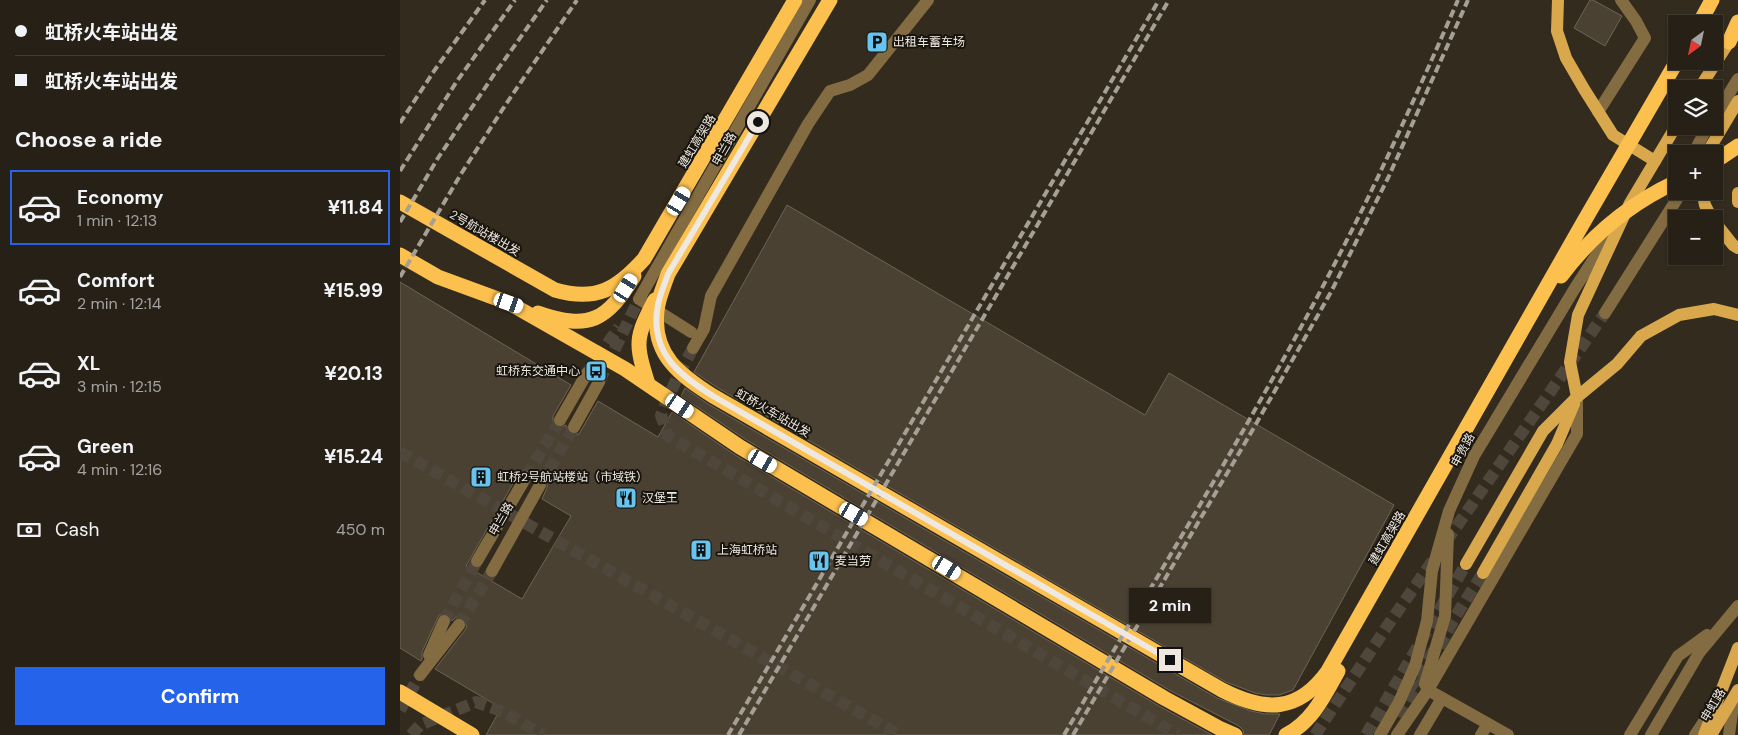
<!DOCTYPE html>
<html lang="en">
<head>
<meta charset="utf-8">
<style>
	body { margin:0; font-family:"DM Sans","Noto Sans SC",sans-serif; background:#322d23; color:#f1f3f6; height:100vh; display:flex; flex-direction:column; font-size:19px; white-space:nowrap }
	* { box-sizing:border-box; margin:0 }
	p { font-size:16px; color:#a4a3a1 }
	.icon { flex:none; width:28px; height:28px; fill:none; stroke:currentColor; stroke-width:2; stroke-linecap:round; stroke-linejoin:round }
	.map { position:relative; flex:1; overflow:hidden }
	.details { display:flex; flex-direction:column; background:#262016; width:400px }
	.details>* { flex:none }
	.hud { display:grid; align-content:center; height:110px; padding:0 15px; background:#262016 }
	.needle { width:32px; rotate:213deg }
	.controls { position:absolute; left:1268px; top:15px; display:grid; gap:10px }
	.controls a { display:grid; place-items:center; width:55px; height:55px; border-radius:0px; background:#262016; box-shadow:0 1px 4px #0004,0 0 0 1px #423e35; font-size:25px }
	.end { position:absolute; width:22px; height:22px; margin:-11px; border:6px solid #eee8e0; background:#111; box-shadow:0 0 0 2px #111 }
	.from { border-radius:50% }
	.bubble { position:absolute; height:35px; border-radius:0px; background:#262016; box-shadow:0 1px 4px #0004,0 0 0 1px #423e35; font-size:16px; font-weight:700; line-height:35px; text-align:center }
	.car { position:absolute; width:15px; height:30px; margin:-15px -8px; border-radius:6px; box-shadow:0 0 4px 1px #0007; background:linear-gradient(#fff 24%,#345 0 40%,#fff 0 76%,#345 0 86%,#fff 0) }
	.hud b { display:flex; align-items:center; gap:18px; height:48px; font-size:19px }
	.hud b+b { border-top:1px solid #423e35 }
	.hud i { width:12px; height:12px; background:#f1f3f6 }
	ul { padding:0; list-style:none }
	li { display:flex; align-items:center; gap:15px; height:75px; margin:0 10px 8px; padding:0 5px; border:2px solid transparent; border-radius:0px }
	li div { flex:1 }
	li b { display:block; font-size:19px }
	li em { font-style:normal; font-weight:700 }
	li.on { border-color:#2563eb }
	li>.icon { width:45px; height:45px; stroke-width:1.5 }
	h2 { padding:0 15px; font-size:22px; line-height:60px }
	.pay { display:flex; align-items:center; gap:12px; height:55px; padding:0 15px; font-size:19px }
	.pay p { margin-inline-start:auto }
	.primary-button { display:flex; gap:10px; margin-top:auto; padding:10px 15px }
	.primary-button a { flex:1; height:58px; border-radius:0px; background:#2563eb; color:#fff; font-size:20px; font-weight:700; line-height:58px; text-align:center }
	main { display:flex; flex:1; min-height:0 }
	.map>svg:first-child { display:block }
	.building { fill:#4a4133; stroke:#6d6455; fill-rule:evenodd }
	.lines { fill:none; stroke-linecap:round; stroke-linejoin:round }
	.minor-tunnel { stroke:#4f473b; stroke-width:12; stroke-dasharray:12 6; stroke-linecap:butt }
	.major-tunnel { stroke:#4f473b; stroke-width:12; stroke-dasharray:12 6; stroke-linecap:butt }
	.minor { stroke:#836b42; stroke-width:12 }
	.major { stroke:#d9a84d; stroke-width:12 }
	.highway { stroke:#fcc04e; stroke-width:15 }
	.rail { stroke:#a69f95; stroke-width:4; stroke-dasharray:8 4; stroke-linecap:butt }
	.route { stroke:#eee8e0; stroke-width:6 }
	.labels { text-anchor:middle; stroke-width:4; stroke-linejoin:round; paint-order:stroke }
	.poi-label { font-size:12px; fill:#eee8e0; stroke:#18140e; text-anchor:start }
	.street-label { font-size:12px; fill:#eee8e0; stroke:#18140e }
</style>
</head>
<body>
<main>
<section class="details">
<div class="hud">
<b><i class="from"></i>虹桥火车站出发</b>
<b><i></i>虹桥火车站出发</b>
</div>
<h2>Choose a ride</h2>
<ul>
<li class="on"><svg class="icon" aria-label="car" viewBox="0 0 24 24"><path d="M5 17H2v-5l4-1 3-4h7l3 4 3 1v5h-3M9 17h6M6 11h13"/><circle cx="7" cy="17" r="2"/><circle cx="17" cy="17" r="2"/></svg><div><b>Economy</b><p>1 min · 12:13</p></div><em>¥11.84</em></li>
<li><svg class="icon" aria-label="car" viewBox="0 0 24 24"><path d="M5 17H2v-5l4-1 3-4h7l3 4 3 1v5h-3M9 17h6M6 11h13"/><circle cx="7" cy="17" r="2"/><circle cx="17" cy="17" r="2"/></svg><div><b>Comfort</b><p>2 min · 12:14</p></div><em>¥15.99</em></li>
<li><svg class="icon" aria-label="car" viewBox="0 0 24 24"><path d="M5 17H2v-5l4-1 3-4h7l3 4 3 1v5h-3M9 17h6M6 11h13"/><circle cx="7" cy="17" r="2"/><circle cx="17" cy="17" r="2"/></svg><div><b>XL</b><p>3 min · 12:15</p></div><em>¥20.13</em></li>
<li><svg class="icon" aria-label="car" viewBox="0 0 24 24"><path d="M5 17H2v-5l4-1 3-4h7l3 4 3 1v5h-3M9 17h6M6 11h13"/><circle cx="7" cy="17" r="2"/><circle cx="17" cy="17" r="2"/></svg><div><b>Green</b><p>4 min · 12:16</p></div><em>¥15.24</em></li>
</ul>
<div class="pay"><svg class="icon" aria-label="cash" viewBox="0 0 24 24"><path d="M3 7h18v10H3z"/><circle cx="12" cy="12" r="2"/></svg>Cash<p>450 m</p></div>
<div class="primary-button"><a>Confirm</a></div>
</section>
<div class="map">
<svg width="1338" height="735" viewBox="0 0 1338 735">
	<rect width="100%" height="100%" fill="#332b1e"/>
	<!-- building -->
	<g class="building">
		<path d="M1190 0H1193L1222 16 1205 46 1174 28Z"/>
		<path d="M387 205 745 415 769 373 994 505 893 690 879 695H867L855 693 826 682 318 388 294 372Z"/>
		<path d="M0 282 171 385 153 416V424L156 427 160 428 166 425 167 431 170 434 175 435 179 434 198 401 258 437 272 412 335 455 759 706 812 735H86L101 708 35 669 65 630 67 626 64 619 56 617 52 621 50 616 47 613 39 615 22 652V659L21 661 0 648ZM127 469 133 473V481L140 477 147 481V488L142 499 171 516 122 599 66 566 119 473Z"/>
		<path d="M285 388 308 404 817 698 851 711 865 714H880L869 735H844L843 730 839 726 769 690 345 439 281 396Z"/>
	</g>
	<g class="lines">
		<!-- minor-tunnel -->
		<g class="minor-tunnel">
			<path d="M293 348 276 380 261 415 268 436 778 735"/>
			<path d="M187 373 219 327"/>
			<path d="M199 382 239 299"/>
			<path d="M0 452 499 735"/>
			<path d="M126 477 160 420"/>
			<path d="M140 485 174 427"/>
			<path d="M44 621 77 561"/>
			<path d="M59 625 92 571"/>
			<path d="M1039 647 1053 621"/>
			<path d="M0 710 20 675"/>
			<path d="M1003 719 1027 672"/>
			<path d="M11 735 20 725 76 702 104 712 143 735"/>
			<path d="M915 735 988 625 1205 313"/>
			<path d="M966 735 1066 564"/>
		</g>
		<!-- major-tunnel -->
		<path class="major-tunnel" d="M1008 691 1083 573"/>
		<!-- minor -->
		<g class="minor">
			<path d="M1198 112 1245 38 1236 21 1221 0"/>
			<path d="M1314 118 1338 79"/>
			<path d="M1293 154 1308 126"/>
			<path d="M1205 313 1282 191"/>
			<path d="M291 332 239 299 410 0"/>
			<path d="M293 348 304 329 311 296 408 124 430 91 450 85 468 75 528 0"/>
			<path d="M160 420 187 373"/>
			<path d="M174 427 199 382"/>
			<path d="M1048 534 1045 616 1025 684 1028 690 1108 735"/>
			<path d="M77 561 126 477"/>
			<path d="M92 571 140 485"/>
			<path d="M29 655 44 621"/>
			<path d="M20 675 59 625"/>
			<path d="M980 735 999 702 1015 666 1027 621 1032 571 1049 511 1074 456 1175 288 1214 228"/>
			<path d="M997 735 1028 690 1177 434V397"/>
			<path d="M1020 735 1042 698"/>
			<path d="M1081 735 1088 724"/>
			<path d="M1230 735 1278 656 1307 635"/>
			<path d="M1251 735 1299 653 1338 606"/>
			<path d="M1295 735 1309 714"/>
			<path d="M1329 735 1334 698"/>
		</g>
		<!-- major -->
		<g class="major">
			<path d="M1158 0 1157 31 1166 58 1184 89 1213 135 1255 161"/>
			<path d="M1299 89 1334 34"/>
			<path d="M1308 154 1310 148 1338 101"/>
			<path d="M1302 191 1305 205 1312 219"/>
			<path d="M1338 193V202"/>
			<path d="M1314 221 1333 245 1338 248"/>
			<path d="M1177 397 1170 362 1178 315 1230 203 1276 126"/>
			<path d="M1066 564 1143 431 1177 397 1217 364 1241 336 1279 315 1314 309 1338 315"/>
			<path d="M1083 573 1157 444 1174 404"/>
			<path d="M1304 735 1338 648"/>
			<path d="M1311 735 1338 690"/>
		</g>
		<!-- highway -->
		<g class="highway">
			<path d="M430 0 268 274C264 286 258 298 257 311 252 355 280 375 313 396L822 690C865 712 898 713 928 671L1183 223 1277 61"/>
			<path d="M1299 24 1312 0"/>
			<path d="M1329 42 1338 22"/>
			<path d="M1314 162 1338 146"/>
			<path d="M0 202 155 290C196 302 217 289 244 259L395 0"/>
			<path d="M0 255 38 277 109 303 225 369 340 447 764 698 819 728 835 735"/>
			<path d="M1161 276C1191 236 1231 203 1276 182"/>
			<path d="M138 313C190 331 207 320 234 276"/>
			<path d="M248 384C235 343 235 338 255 300"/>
			<path d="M0 692 72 735"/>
			<path d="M886 735C912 722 924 696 938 671"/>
		</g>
		<!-- rail -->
		<g class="rail">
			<path d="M0 123 34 71 85 0"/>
			<path d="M0 171 57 81 115 0"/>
			<path d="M0 222 38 158 93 76 147 0"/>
			<path d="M0 277 61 174 106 104 177 0"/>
			<path d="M328 735 759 0"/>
			<path d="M339 735 769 0"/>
			<path d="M664 735C766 560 874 388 964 206 997 138 1028 69 1058 0"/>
			<path d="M673 735 852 431 931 292 988 178 1068 0"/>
		</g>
	</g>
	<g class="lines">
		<!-- route -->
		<path class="route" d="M358 122 268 274C264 286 258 298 257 311 252 355 280 375 313 396L770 660"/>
	</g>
	<!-- icons -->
	<defs>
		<g id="parking-square" transform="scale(1.125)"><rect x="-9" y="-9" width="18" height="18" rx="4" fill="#67c4ef" stroke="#18140e"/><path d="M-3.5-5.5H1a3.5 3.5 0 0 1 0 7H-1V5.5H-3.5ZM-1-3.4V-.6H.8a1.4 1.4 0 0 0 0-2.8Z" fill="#111"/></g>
		<g id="bus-square" transform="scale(1.125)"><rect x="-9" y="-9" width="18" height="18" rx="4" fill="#67c4ef" stroke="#18140e"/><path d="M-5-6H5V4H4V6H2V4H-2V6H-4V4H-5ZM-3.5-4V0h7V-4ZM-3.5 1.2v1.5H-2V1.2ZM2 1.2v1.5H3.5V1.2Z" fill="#111"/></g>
		<g id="building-square" transform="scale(1.125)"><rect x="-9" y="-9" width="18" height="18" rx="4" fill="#67c4ef" stroke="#18140e"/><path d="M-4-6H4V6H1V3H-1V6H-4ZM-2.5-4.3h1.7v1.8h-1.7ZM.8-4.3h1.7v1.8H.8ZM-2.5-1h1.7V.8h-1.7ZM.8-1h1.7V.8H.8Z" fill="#111"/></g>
		<g id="restaurant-square" transform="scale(1.125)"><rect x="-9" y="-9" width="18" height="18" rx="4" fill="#67c4ef" stroke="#18140e"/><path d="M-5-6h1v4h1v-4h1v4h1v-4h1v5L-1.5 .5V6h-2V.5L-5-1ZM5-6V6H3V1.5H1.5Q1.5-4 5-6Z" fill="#111"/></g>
	</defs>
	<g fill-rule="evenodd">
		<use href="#parking-square" x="477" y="42"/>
		<use href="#bus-square" x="196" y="371"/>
		<use href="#building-square" x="81" y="477"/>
		<use href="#restaurant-square" x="226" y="498"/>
		<use href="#building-square" x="301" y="550"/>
		<use href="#restaurant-square" x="419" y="561"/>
	</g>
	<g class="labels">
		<!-- poi labels -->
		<g class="poi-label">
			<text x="493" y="46">出租车蓄车场</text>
			<text x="180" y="375" text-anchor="end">虹桥东交通中心</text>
			<text x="97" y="481">虹桥2号航站楼站（市域铁）</text>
			<text x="242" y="502">汉堡王</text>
			<text x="317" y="554">上海虹桥站</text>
			<text x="435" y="565">麦当劳</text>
		</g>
		<!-- street labels -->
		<g class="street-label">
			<text transform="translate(297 141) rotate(-59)" y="4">建虹高架路</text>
			<text transform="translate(324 149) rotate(-60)" y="4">申兰路</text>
			<text transform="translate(85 233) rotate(30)" y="4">2号航站楼出发</text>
			<text transform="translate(373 413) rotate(30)" y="4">虹桥火车站出发</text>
			<text transform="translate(1063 450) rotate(-62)" y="4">申贵路</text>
			<text transform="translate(101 519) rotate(-60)" y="4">申兰路</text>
			<text transform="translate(987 538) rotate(-60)" y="4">建虹高架路</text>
			<text transform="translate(1313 705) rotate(-59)" y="4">申虹路</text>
		</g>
	</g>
</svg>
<div class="controls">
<a><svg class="needle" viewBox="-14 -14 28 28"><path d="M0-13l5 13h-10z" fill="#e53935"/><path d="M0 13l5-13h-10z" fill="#a4a3a1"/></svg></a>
<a><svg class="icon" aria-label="layers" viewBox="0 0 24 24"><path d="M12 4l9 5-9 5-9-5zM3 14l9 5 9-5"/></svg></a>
<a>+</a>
<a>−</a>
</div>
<i class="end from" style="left:358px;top:122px"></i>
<i class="end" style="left:770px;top:660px"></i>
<div class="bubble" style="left:729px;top:588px;width:82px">2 min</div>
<i class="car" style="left:279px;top:201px;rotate:31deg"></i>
<i class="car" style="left:226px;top:288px;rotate:32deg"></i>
<i class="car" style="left:109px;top:303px;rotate:109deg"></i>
<i class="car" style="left:280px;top:406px;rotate:124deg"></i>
<i class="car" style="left:363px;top:461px;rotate:120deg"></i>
<i class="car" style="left:454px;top:514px;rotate:120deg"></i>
<i class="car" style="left:547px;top:568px;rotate:121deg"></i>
</div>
</main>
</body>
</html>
